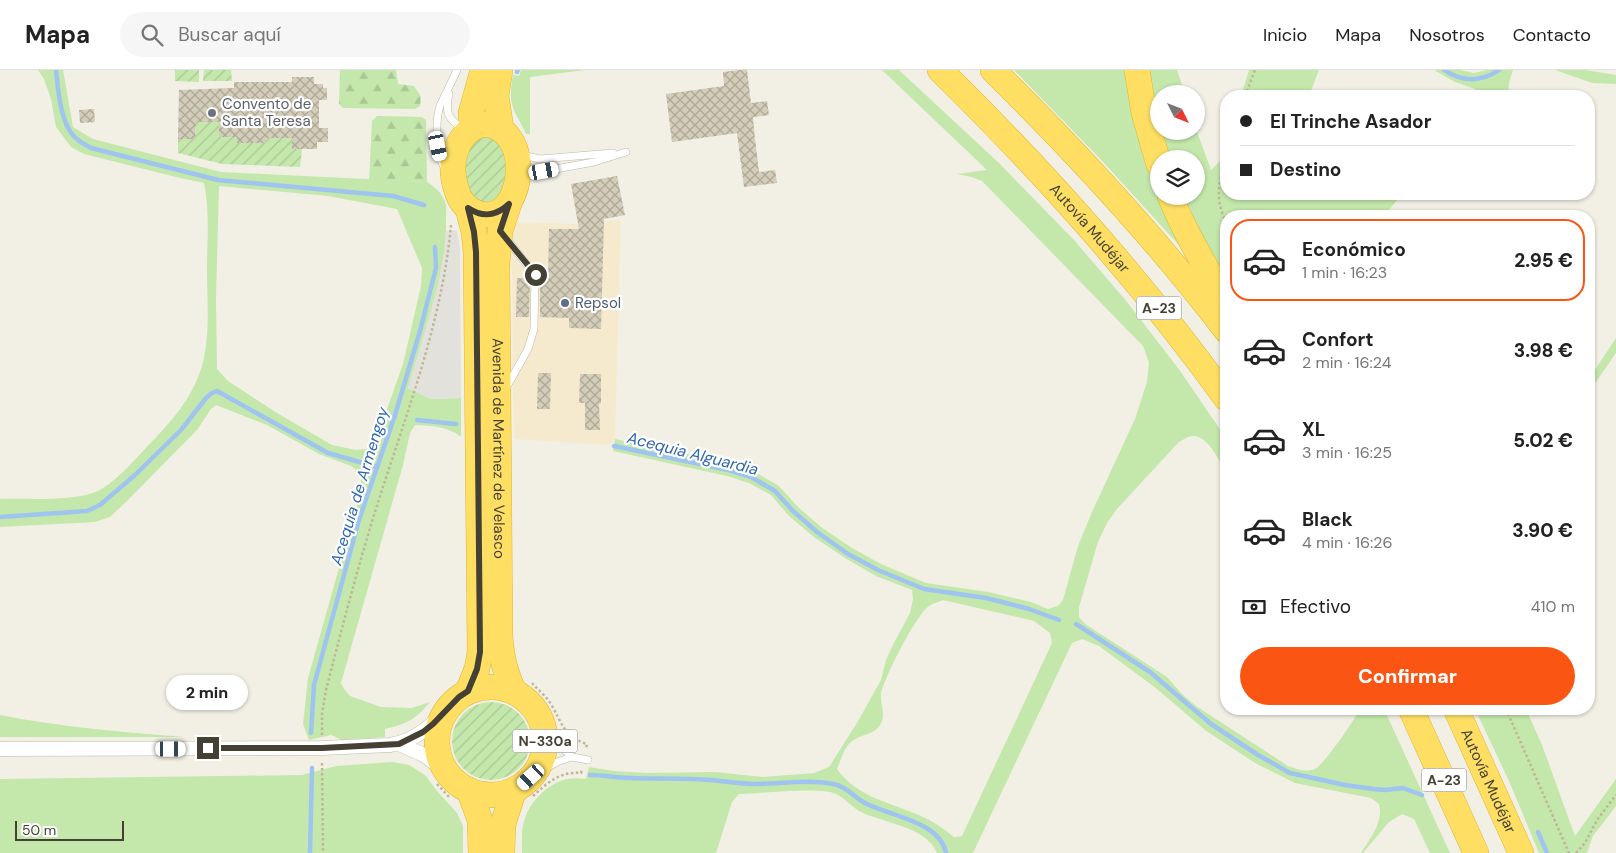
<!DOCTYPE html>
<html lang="es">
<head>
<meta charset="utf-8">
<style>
	body { margin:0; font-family:"DM Sans",sans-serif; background:#f6f6f6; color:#222; height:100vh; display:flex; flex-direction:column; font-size:19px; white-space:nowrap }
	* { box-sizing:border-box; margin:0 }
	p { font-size:16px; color:#767676 }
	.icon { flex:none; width:28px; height:28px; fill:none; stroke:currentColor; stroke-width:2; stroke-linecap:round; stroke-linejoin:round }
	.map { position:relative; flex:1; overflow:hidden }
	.details { position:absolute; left:1220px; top:140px; width:375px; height:505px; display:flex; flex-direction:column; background:#fff; border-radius:20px; box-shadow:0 1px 4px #0004 }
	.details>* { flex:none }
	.hud { position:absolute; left:1220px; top:20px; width:375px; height:110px; border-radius:20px; box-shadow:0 1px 4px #0004; display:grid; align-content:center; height:110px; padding:0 20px; background:#fff }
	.needle { width:32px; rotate:132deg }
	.fabs { position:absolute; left:1150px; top:15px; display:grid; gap:10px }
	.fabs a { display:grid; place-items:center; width:55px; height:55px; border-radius:50%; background:#fff; box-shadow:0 1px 4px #0004; font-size:25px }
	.scale { position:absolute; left:15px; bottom:12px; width:109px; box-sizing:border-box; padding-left:5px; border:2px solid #444034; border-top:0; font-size:14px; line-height:18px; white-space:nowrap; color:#444034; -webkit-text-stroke:4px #fff; paint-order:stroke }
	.end { position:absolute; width:22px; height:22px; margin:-11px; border:6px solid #444034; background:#fff; box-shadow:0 0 0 2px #fff }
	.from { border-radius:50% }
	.bubble { position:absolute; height:35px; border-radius:18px; background:#fff; box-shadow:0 1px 4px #0004; font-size:16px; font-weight:800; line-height:35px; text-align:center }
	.car { position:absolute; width:15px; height:30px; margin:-15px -8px; border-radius:6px; box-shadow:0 0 4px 1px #0007; background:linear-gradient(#fff 24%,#345 0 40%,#fff 0 76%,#345 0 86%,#fff 0) }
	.hud b { display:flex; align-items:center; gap:18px; height:48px; font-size:19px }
	.hud b+b { border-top:1px solid #e0e0e0 }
	.hud i { width:12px; height:12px; background:#222 }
	ul { padding:9px 0 0; list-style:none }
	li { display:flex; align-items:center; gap:15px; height:82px; margin:0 10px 8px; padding:0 10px; border:2px solid transparent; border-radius:20px }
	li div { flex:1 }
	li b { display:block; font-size:19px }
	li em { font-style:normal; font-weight:800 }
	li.selected { border-color:#fa5513 }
	li>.icon { width:45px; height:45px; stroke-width:1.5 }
	.pay { display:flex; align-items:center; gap:12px; height:55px; padding:0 20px; font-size:19px }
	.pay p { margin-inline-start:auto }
	.primary-button { display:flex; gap:10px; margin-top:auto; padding:10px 20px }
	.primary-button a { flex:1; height:58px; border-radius:30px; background:#fa5513; color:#fff; font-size:20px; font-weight:800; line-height:58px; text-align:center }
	header { display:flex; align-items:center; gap:30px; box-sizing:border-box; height:70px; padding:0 25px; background:#fff; border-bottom:1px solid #e0e0e0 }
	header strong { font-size:24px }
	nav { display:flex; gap:28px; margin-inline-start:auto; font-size:18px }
	.search { width:350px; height:45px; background:#f6f6f6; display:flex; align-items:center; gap:12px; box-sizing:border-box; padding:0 18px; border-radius:28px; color:#767676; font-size:19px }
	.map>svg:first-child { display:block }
	.commercial { fill:#f5eace }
	.green { fill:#c4e7ac; fill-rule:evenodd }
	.forest { fill:url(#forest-firs) }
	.garden { fill:url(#garden-furrows) }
	.parking { fill:#e2e1dc }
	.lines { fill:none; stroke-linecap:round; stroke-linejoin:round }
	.stream { stroke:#9fc4f0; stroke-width:4.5 }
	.building { fill:url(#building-cross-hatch) }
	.lane-casing { stroke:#bdb8a7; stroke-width:8 }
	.street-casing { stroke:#bdb8a7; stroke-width:15 }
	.highway-casing { stroke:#ddb533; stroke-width:26 }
	.path { stroke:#bfb698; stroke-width:2.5; stroke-dasharray:2.5 2.5; stroke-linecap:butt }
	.lane { stroke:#fff; stroke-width:7 }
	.street { stroke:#fff; stroke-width:14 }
	.highway { stroke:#fedf63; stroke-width:25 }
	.route { stroke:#444034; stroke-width:6 }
	.worship-dot { fill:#6b7280; stroke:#fff; stroke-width:2 }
	.service-dot { fill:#5c6f8a; stroke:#fff; stroke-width:2 }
	.labels { text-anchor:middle; stroke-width:4.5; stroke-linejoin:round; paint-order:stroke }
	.shield { fill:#fff; stroke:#7c7971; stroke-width:1 }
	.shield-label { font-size:14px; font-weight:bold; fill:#444034 }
	.worship-label { font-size:15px; fill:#5b616d; stroke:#fff; text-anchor:start }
	.street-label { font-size:15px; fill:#444034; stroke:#fff }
	.service-label { font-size:15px; fill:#4e5e75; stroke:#fff; text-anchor:start }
	.water-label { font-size:16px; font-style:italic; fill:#2e67af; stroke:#fff }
</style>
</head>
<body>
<header>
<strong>Mapa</strong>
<div class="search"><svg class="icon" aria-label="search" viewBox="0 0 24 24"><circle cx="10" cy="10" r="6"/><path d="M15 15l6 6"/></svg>Buscar aquí</div>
<nav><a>Inicio</a><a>Mapa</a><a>Nosotros</a><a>Contacto</a></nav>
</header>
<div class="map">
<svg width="1616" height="783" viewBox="0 0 1616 783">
	<defs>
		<pattern id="forest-firs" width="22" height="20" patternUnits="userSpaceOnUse" patternTransform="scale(1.25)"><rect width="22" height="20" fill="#c4e7ac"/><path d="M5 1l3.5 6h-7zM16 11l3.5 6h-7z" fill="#aac795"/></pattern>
		<pattern id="garden-furrows" width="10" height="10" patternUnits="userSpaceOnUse" patternTransform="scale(1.25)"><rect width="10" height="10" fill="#c4e7ac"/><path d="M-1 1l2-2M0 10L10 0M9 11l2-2" fill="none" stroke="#aac795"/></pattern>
		<pattern id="building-cross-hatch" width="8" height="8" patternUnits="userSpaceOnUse" patternTransform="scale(1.25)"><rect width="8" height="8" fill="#d3cdb9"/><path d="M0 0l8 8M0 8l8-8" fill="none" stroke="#ada897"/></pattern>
	</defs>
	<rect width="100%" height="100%" fill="#f2f0e4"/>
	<!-- commercial -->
	<path class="commercial" d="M621 150 615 369 608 375 515 369 513 331 512 198 506 191 513 154 518 152 578 154Z"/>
	<!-- green -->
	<g class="green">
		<path d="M38 0H63L73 57 93 69 221 102 427 112C435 117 442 123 445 132 447 137 446 145 446 151 447 206 424 265 408 318L431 329 461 328V367C448 356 432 356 415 355L410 363 403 395 341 613 344 619 350 626 381 637 412 638 430 632C416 649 407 654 385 659V667L342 670 331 665 309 670 303 654 308 608 360 423 361 410 358 402 351 396 319 384 267 355 216 335 211 339 197 360 127 431 110 447 95 452 0 457V429C27 428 74 432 98 421 115 412 130 395 143 381 163 360 184 339 196 312 212 278 207 236 207 200 207 171 210 141 204 113L176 107 84 84 71 77 56 57 51 29 44 9ZM219 116 328 126 397 139 422 198 421 216 403 294 380 359 372 375 366 379 356 380 332 375 277 343 228 311 217 299 216 229Z"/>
		<path d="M521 0H586L530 7V64H526C514 38 507 37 513 5L519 6Z"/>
		<path d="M882 0H899L1000 94 1074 170 1127 232 1178 298 1226 368V401C1218 390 1206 360 1188 367 1185 368 1181 371 1178 373L1116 440 1107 453 1098 472 1079 537V547L1085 554 1167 607 1182 624 1196 636 1288 696C1297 699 1306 703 1315 699 1324 695 1355 649 1360 639H1384L1450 783H1430L1414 749 1402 744 1389 752 1363 783H1361C1370 768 1384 752 1379 734L1371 728 1295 713 1255 693 1205 660 1157 619 1099 576 1082 569 1072 573 973 783H937C927 756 881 753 859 741 849 735 842 724 830 722 802 718 767 723 739 724L732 732 716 783H522C522 773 521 762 524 752 528 733 548 713 567 709 573 708 580 708 586 709L589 697 614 701 646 703 715 702 763 707 814 703 829 697 857 653 881 610 886 590 895 571 910 543 913 529 912 520 876 506 845 488 814 467 789 446 771 425 749 413 727 406 613 381 615 369 730 393 753 401 779 416 798 437 821 457 852 478 881 494 926 513 988 522 1031 532 1048 539 1058 536 1063 530 1078 476 1092 442 1135 349 1147 312 1149 293 1143 276 982 111 972 107 957 104 987 100ZM943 530 1034 551 1050 563 1052 573 962 766 954 767C944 759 933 751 921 746 890 732 858 728 837 699 841 690 844 678 851 672 861 663 877 666 882 651 885 643 880 632 881 624 884 608 916 545 929 536 933 533 939 532 943 530Z"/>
		<path d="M1014 0H1127L1138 57 1155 117 1188 185 1104 93Z"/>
		<path d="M1147 0H1177L1185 24H1159V55Z"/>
		<path d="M1249 0H1319L1309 26H1241Z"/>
		<path d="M1434 0H1460L1474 3 1487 0H1513C1510 9 1507 17 1510 26H1475L1476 24 1475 19 1455 12Z"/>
		<path d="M1555 0H1585L1616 5V14L1592 13Z"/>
		<path d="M1196 59 1211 100 1224 87 1226 78V124H1402L1384 146H1226V208L1212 186 1184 126H1196V89H1170L1161 61H1196Z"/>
		<path d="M1616 268V283L1589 322V309Z"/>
		<path d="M1475 639H1526L1542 675 1575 766 1616 709V736L1593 766 1587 783H1539L1509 711Z"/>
		<path d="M0 645C61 657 122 662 184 667H0Z"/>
		<path d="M393 692 409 695 425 705 438 722 457 743 463 756V783H0V709L302 705 336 696Z"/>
	</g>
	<!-- forest -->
	<g class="forest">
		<path d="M340 0H396L398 14 414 16 421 27 420 36 415 39 343 38 339 34Z"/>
		<path d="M377 46 422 47 426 50 427 112 369 110 372 51Z"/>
	</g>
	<!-- garden -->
	<g class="garden">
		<path d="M175 0H199V12L175 11Z"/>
		<path d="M204 0H231L232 11H203Z"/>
		<path d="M196 52H219L237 67V73H266V68H292V79H302L300 97 222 94 178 83V69H195Z"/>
		<path d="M491 66 502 76 506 99 503 121 493 132C489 132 484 133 481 132 464 127 462 88 471 76 476 68 482 67 491 66Z"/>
		<circle cx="491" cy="671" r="39"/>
	</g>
	<!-- parking -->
	<path class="parking" d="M457 160 460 179 461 328 431 329 408 318 437 219 444 183 446 161Z"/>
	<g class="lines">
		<!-- stream -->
		<g class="stream">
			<path d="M56 0C58 18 60 49 72 64 77 71 84 74 91 78L218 110 393 126 424 135"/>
			<path d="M1444 0C1462 12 1480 13 1499 0"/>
			<path d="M517 2 518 0"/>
			<path d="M417 350 456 354"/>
			<path d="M614 376 728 400 751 407 775 421 793 441 817 462 848 484 878 500 924 519 986 528 1029 539 1059 550"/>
			<path d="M0 447 87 441 100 435 135 405 181 360 206 328 212 323 217 321 328 383 377 397"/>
			<path d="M1076 554 1150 602 1211 654 1258 685 1290 703 1345 715 1373 719 1385 720 1403 718 1422 725"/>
			<path d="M311 663 314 615 359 450 395 345 420 261 436 198 435 177"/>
			<path d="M590 705C604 705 617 708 631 708 658 709 685 708 711 710 725 711 739 714 753 714 779 714 807 709 833 714 846 716 854 727 865 733 889 746 940 751 946 783"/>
			<path d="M1538 762 1547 783"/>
			<path d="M310 783 312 698"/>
		</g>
	</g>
	<!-- building -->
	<g class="building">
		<path d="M740 0H747L751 33 767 31 769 45 753 47 754 60 759 102 775 100 777 113 744 117 737 63 672 72 666 24 724 16 723 2Z"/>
		<path d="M292 7H314V14H323V18H327V30H319V58H328V72H317V79H292V68H266V73H237V67H219V52H196L195 69H178L179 20 234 18V12H292Z"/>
		<path d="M94 39 95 52 80 53 79 40Z"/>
		<path d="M617 106 625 145 604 149 601 259 569 258V248L540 247V209H548L549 159H579L571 114Z"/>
		<path d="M517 208 530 209 529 247H516Z"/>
		<path d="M538 303H551L550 339H537Z"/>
		<path d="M580 304H601V334H599L600 360H585V333H579Z"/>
	</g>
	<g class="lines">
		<!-- lane casing -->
		<g class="lane-casing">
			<g id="lane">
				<path d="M449 24C445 43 447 49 465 60"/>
				<path d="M522 85 540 89 613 83"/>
				<path d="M444 97C436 83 435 51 440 36 445 24 452 12 457 0"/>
				<path d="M522 109 539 102 594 92 626 82"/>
				<path d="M506 168 535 205 534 259 528 279 506 318"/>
				<path d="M544 657 556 672 572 687 588 690"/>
				<path d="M531 707 557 692 572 687"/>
			</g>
		</g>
		<!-- street casing -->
		<g class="street-casing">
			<g id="street">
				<path d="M399 674 424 685 447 703"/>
				<path d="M0 679 322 678 390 675C416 671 434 654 451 634"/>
			</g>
		</g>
		<!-- highway casing -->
		<g class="highway-casing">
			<g id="highway">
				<path d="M500 0 496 26 501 58"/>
				<path id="s1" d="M940 0C1045 103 1140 209 1226 328"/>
				<path d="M993 0C1076 82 1155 167 1226 260"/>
				<path d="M1137 0 1144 43 1159 95"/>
				<path d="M485 54C537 59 523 160 477 143 466 139 459 130 456 118 448 93 456 59 485 54Z"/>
				<path d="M472 57 471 43 483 0"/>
				<path d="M1170 126C1185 163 1205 197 1226 231"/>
				<path id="s2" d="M509 134 500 161 497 193 500 567C502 589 505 602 514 622"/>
				<path d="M468 139 474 162 476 183 480 582 477 599 468 621"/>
				<circle cx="491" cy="671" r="54"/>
				<path d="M1411 639 1476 783"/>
				<path id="s3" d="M1456 639 1521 783"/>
				<path d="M469 720 480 750 481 783"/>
				<path d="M502 783 503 754 514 720"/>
			</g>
		</g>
		<!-- path -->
		<g class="path">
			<path d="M1245 26 1255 0"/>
			<path d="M1226 93C1217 110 1216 134 1226 151"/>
			<path d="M532 613C538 620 546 626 551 634 562 653 564 667 587 674L586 679"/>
			<path d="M1506 639 1569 783"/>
			<path d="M322 665V644L326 620C343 554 360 488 381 423 409 337 443 246 451 155"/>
			<path d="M322 693 323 783"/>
			<path d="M437 714 450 728"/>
			<path d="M533 726C547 713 560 701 581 703L582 699"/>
			<path d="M1576 783 1585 773 1597 750 1616 725"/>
		</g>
		<!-- lane -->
		<use href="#lane" class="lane"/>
		<!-- street -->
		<use href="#street" class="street"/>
		<!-- highway -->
		<use href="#highway" class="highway"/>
	</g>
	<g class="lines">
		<!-- route -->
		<path class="route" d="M208 678H322L399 674 423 662 433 654 459 627 468 621 477 599 480 582 476 182 474 162 468 138C483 148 496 146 509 134L500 161 536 205"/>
	</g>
	<!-- markers -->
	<circle class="worship-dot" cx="212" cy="43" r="5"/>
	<circle class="service-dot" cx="565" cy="233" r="5"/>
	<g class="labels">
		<!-- shield labels -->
		<g class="shield">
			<rect x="1136.5" y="226.5" width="45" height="23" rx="4"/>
			<rect x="512.5" y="659.5" width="65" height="23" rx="4"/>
			<rect x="1421.5" y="698.5" width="45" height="23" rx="4"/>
		</g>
		<g class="shield-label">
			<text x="1159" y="243">A-23</text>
			<text x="545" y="676">N-330a</text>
			<text x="1444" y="715">A-23</text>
		</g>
		<!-- worship labels -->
		<g class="worship-label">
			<text x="222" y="39">Convento de<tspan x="222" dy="17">Santa Teresa</tspan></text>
		</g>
		<!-- street labels -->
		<g class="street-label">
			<text dy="5" stroke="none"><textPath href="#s1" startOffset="218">Autovía Mudéjar</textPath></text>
			<text dy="5" stroke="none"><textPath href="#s2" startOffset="246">Avenida de Martínez de Velasco</textPath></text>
			<text dy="5" stroke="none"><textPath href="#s3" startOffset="79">Autovía Mudéjar</textPath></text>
		</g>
		<!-- service labels -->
		<g class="service-label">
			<text x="575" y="238">Repsol</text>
		</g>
		<!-- water labels -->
		<g class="water-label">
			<text transform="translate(693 383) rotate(14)" y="6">Acequia Alguardia</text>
			<text transform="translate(359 416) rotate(-73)" y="6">Acequia de Armengoy</text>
		</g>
	</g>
</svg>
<div class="fabs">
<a><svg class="needle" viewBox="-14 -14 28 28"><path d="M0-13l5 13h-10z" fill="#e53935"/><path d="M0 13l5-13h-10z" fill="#767676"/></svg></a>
<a><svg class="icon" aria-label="layers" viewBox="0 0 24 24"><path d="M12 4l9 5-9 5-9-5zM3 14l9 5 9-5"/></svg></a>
</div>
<div class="scale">50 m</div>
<i class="end from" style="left:536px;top:205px"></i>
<i class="end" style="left:208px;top:678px"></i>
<div class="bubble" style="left:166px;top:605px;width:82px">2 min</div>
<i class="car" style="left:438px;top:76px;rotate:168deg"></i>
<i class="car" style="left:544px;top:101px;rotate:80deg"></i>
<i class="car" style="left:171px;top:679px;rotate:90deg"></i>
<i class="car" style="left:531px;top:707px;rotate:228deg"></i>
<div class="hud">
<b><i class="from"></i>El Trinche Asador</b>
<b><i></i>Destino</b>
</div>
<section class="details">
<ul>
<li class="selected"><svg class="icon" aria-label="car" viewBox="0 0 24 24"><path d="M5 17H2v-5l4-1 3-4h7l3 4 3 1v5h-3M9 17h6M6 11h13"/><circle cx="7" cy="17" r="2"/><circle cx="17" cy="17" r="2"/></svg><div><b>Económico</b><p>1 min · 16:23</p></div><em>2.95 €</em></li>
<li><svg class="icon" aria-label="car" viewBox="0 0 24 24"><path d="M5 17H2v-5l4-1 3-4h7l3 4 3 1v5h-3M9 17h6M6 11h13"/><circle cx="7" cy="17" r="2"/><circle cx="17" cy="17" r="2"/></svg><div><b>Confort</b><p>2 min · 16:24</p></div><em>3.98 €</em></li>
<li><svg class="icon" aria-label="car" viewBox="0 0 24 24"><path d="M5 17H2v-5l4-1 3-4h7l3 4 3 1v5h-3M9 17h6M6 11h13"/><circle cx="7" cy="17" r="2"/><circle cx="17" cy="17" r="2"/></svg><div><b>XL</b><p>3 min · 16:25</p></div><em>5.02 €</em></li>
<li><svg class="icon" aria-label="car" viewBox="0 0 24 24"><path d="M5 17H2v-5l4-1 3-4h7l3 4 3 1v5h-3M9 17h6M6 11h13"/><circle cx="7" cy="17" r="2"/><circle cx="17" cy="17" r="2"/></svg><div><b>Black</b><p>4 min · 16:26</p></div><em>3.90 €</em></li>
</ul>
<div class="pay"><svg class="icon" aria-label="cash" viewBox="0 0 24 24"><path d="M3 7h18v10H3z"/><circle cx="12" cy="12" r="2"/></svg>Efectivo<p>410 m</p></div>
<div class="primary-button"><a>Confirmar</a></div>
</section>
</div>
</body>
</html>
